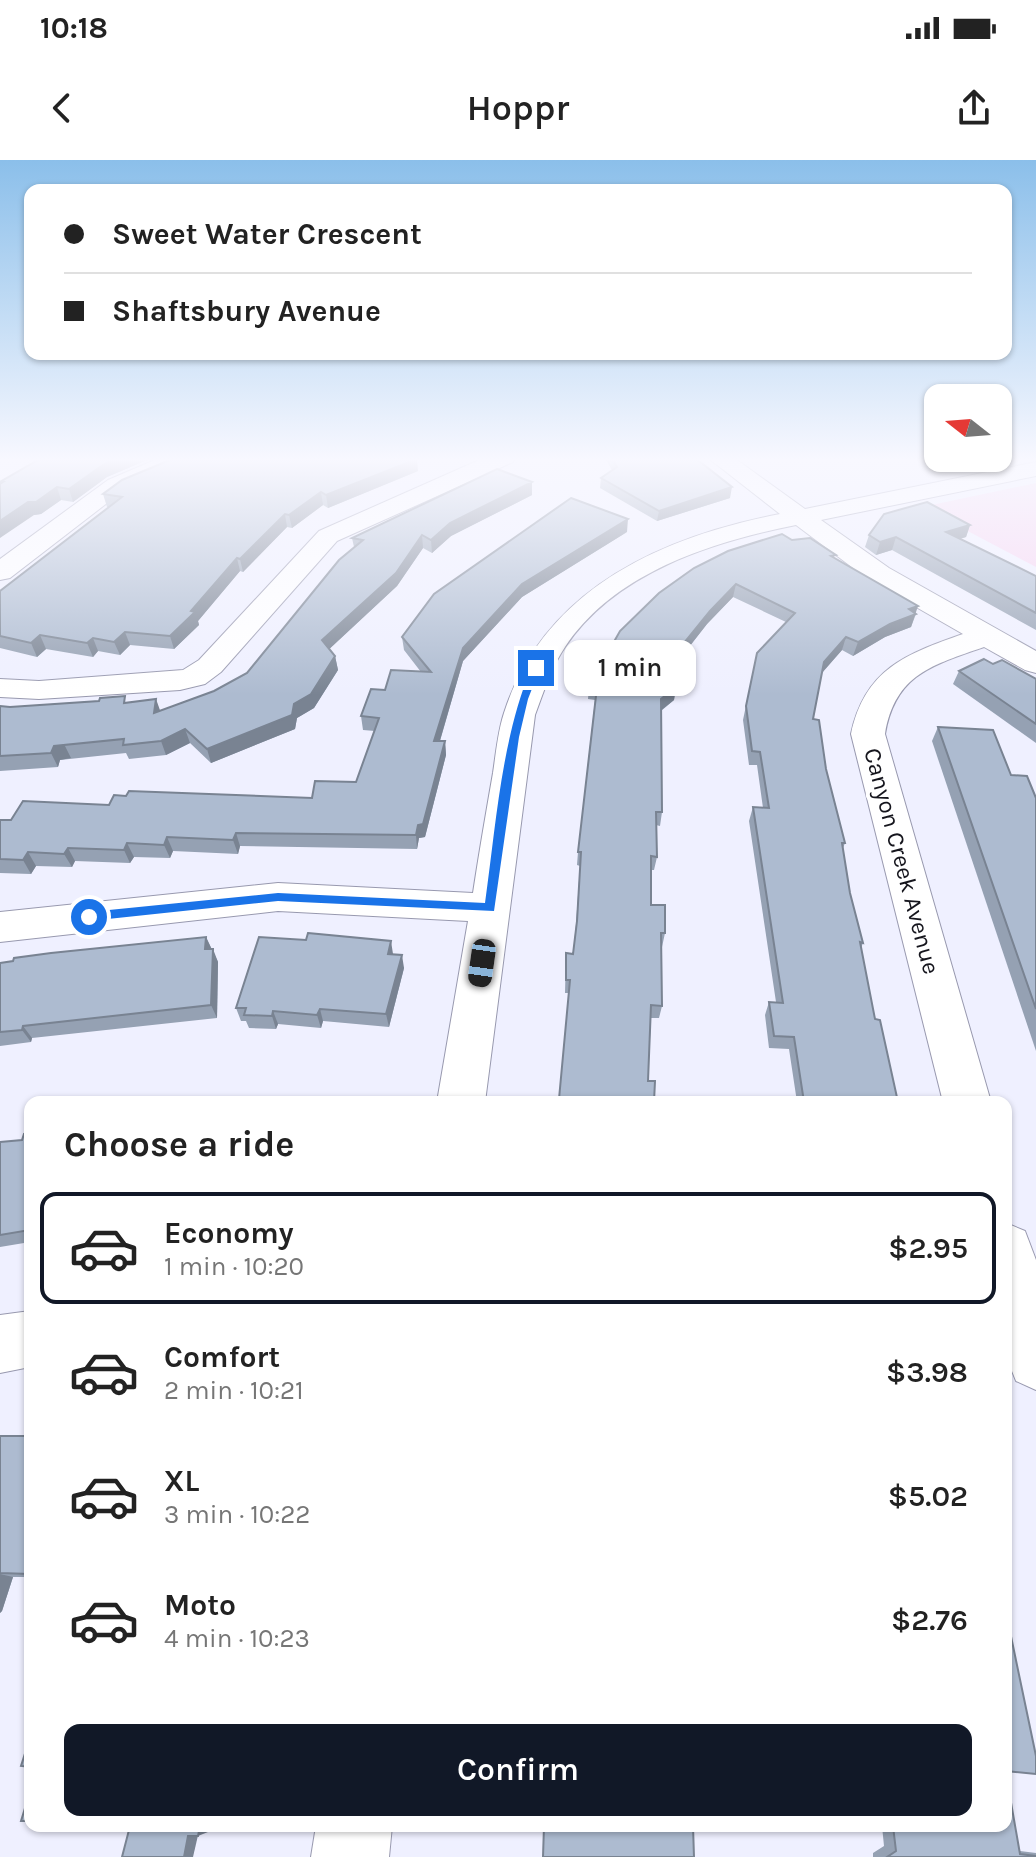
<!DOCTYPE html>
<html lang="en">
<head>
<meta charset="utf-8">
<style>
	body { margin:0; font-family:Karla,sans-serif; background:#f6f6f6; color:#222; height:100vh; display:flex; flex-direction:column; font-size:30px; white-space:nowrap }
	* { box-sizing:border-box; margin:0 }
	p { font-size:26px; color:#767676 }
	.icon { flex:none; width:44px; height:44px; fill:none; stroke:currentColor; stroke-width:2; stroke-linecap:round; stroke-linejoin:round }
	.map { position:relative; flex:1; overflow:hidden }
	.side { position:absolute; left:24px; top:936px; width:988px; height:736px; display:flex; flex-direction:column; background:#fff; border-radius:16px; box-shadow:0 2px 6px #0004 }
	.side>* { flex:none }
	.guide { position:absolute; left:24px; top:24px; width:988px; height:176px; border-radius:16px; box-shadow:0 2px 6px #0004; display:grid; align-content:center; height:176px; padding:0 40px; background:#fff }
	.needle { width:52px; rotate:287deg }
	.buttons { position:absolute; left:924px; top:224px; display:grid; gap:16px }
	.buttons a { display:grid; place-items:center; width:88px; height:88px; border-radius:16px; background:#fff; box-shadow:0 2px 6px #0004; font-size:40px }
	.end { position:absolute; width:36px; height:36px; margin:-18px; border:10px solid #1a73e8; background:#fff; box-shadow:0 0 0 4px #fff }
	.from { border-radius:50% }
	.bubble { position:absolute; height:56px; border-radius:16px; background:#fff; box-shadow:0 2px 6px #0004; font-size:26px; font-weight:600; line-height:56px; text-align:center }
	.car { position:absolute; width:24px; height:48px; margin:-24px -12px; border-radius:10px; box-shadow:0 0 6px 2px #0007; background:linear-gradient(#222 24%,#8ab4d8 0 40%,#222 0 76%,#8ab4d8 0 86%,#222 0) }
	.guide b { display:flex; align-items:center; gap:28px; height:76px; font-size:30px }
	.guide b+b { border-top:2px solid #e0e0e0 }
	.guide i { width:20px; height:20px; background:#222 }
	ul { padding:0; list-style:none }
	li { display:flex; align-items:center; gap:24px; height:112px; margin:0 16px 12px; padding:0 24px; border:4px solid transparent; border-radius:16px }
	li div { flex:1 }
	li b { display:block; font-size:30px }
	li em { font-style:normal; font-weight:600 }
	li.current { border-color:#111827 }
	li>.icon { width:72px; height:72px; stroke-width:1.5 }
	h2 { padding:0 40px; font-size:36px; line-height:96px }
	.primary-button { display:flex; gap:16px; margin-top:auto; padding:16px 40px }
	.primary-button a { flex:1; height:92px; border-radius:16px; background:#111827; color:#fff; font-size:32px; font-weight:600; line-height:92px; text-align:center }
	.status { display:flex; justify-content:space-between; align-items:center; height:56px; padding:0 40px; background:#fff; direction:ltr }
	.status svg { height:22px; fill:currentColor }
	header { display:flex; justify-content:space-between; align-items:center; height:104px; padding:0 40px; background:#fff; font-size:36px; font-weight:600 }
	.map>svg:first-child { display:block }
	.green { fill:#f7d3f0 }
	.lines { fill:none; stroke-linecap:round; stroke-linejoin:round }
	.minor-casing { stroke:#9899af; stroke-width:2 }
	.minor { fill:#fff; fill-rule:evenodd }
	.wall { fill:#95a1b3 }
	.shaded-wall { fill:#798392 }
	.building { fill:#adbbd0; stroke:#798392; stroke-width:2 }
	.route { fill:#1a73e8 }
	.labels { text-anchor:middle; stroke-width:8; stroke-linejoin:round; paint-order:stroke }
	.street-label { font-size:24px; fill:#15151d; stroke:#fff }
</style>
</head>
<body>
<div class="status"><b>10:18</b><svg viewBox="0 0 49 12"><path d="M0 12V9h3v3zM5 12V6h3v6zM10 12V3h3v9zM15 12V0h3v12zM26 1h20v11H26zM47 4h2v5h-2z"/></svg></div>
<header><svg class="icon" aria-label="back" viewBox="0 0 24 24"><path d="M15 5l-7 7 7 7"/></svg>Hoppr<svg class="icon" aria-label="share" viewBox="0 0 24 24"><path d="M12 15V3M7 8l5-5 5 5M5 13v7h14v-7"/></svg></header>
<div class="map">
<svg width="1036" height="1697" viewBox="0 0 1036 1697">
	<rect width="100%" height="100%" fill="#eff0ff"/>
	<!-- green -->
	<path class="green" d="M1036 323V407L922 347Z"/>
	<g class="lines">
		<!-- minor casing -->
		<g class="minor-casing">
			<g id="minor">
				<path d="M162 297H192L189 302 124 330 10 418 0 420V399L108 320Z"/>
				<path d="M486 297H516L513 302 337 381 221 512 205 524 180 530 39 539 0 537V519L39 521 183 510 199 500 319 371Z"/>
				<path d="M707 297H733L805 349 1036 302V316L821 360 889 408 1036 491V513L1025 510 984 487C933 505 895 514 885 574L991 942H943L851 574C865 509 906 494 963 474L869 420 796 365C712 382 615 412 565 487 551 508 544 531 535 555L485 942H437L468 761 278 751 0 782V752L278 723 473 733C479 693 486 653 493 613 496 593 498 571 504 553 544 429 661 377 780 354Z"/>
				<path d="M1006 1063 1025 1071 1036 1100V1230L1016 1221 1006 1196Z"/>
				<path d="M30 1151V1207L0 1213V1155Z"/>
				<path d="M316 1666H392L389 1697H311Z"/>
			</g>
		</g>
		<!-- minor -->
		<use href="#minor" class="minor"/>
	</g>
	<!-- wall -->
	<g class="wall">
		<path d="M43 297H154L107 317 73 342 61 340 41 354 34 355 0 322Z"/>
		<path d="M604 297H694L730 338 657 361 600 328 601 318 612 310Z"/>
		<path d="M418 311 328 348 323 345 292 368 287 367 243 412 240 411 198 461 199 465 174 489 130 485 120 495 98 491 93 497 46 489 37 497 0 488V431L109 347H107L103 334Z"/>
		<path d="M532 322V335L451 376 432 393 423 388 397 426 329 489 335 496 338 510 314 548 297 558 295 569 211 603 190 583 166 595 129 599 126 593 60 600 58 607 0 611V546L10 547 127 542 160 551 214 531 247 513 354 387 352 378Z"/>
		<path d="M970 365 966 377 960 379 1036 416V470L892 390 876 395 865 387 869 375Z"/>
		<path d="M627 372 522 437 463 501 440 581H445L446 595 425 677 419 678 417 689 240 686 238 694 173 691 170 698 134 697 130 703 75 701 72 707 36 706 31 714 0 713V660H11L109 645 312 638 356 622 375 571 363 570 361 556 385 530 421 512 404 490 402 477Z"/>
		<path d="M792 380 835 399 916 454 911 467 885 477 853 496 842 490 822 513 813 559 845 683 843 688 850 733 863 783 861 788 875 859 898 942H797L789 889 769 888 765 855 769 842H776L749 661 753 647 763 648 757 605H749L743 560 757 493 786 462 733 437 707 464 664 519 676 527 674 540 661 551 662 652 660 666 656 665 657 697 654 710H651V745L665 773 662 787 661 786 662 846 659 858H651L648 921 654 942H559L569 833H565L566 793 573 794 576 764 580 706 577 705 578 692 595 540 588 539 589 526Z"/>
		<path d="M993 504 1036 519V583L953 524 959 511Z"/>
		<path d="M938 567 1011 615 1036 638V891L932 581Z"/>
		<path d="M206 777 218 802 217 858 32 878 31 882 0 886V803Z"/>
		<path d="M393 794 404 808 389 867 323 861 321 868 278 864 276 869 249 868 246 861H241L236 848Z"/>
		<path d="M30 973V1082L0 1087V982L22 980Z"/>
		<path d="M0 1276H30V1417H13L2 1451 0 1453Z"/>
		<path d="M882 1666H1006L1020 1691 1036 1693V1697H873V1693L884 1686Z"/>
	</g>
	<!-- shaded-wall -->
	<g class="shaded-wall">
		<path d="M122 297H154L107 317 73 342 69 329 103 305Z"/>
		<path d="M417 299 418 311 328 348 326 335Z"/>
		<path d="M532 322V335L451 376 432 393 431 380 450 363Z"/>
		<path d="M57 327 61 340 41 354 34 355 0 378V361L28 342Z"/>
		<path d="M732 327 730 338 657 361 659 351Z"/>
		<path d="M321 332 323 345 292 368 289 355Z"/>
		<path d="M285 354 287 367 243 412 240 399Z"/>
		<path d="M628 359 627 372 522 437 463 501 436 594 434 581 463 488 522 424Z"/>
		<path d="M970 365 966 377 941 384 946 372Z"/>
		<path d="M422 375 423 388 397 426 324 494 322 480Z"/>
		<path d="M896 377 892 390 876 395 880 382Z"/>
		<path d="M237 398 240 411 198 461 199 465 174 489 170 476Z"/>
		<path d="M736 424 733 437 707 464 657 528 658 515 710 451Z"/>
		<path d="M918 446 911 467 885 477 853 496 858 482 909 449Z"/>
		<path d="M125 472 130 485 120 495 114 482Z"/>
		<path d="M40 475 46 489 37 497 31 483Z"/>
		<path d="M846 477 842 490 820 515 824 502Z"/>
		<path d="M93 478 98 491 93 497 87 483Z"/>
		<path d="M335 496 338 510 314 548 297 558 295 569 211 603 207 589 294 544Z"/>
		<path d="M676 527 674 540 659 552 661 539Z"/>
		<path d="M156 539 161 553H154Z"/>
		<path d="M185 569 190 583 166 595 161 581Z"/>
		<path d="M445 581 446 595 425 677 419 678 417 689 416 675 418 665Z"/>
		<path d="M64 584 71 598 60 600 58 607 51 593 54 586Z"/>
		<path d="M236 673 240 686 238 694 233 680Z"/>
		<path d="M167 677 173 691 170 698 164 685Z"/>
		<path d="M127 683 134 697 130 703 124 690Z"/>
		<path d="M68 688 75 701 72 707 64 694Z"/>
		<path d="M28 692 36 706 31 714 23 700Z"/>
		<path d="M206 777 212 790 205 789Z"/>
		<path d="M391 781 393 794H388Z"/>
		<path d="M213 789 218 802 217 858 211 845Z"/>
		<path d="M402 795 404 808 389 867 386 854Z"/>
		<path d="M320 849 323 861 321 868 317 855Z"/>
		<path d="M273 851 278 864 276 869 272 856Z"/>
		<path d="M23 866 32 878 31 882 22 870Z"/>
		<path d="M0 1414 13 1417 2 1451 0 1453Z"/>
		<path d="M200 1666H210L208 1672 198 1676Z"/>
		<path d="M199 1671 193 1697H184L188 1676Z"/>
	</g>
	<!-- building -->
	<g class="building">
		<path d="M43 297H122L103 305 69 329 57 327 36 342H28L0 361V324L3 322H0Z"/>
		<path d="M177 297H411L417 299 326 335 321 332 289 355 285 354 240 399 237 398 191 451 195 452 170 476 125 472 114 482 93 478 87 483 40 475 31 483 0 476V431L122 337 103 334 122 320Z"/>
		<path d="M611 297H694L732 327 659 351 601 318 617 307Z"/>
		<path d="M497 309 532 322 450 363 431 380 422 375 396 413 322 480 335 496 311 534 294 544 292 555 207 589 185 569 161 581 123 585 124 579 54 586 51 593 0 596V546L10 547 99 541 100 538 125 536 124 543 156 539 154 553 214 531 247 513 339 400 363 380 352 378Z"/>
		<path d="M571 338 628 359 522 424 463 488 434 581H445L423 664 418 665 416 675 236 673 233 680 167 677 164 685 127 683 124 690 68 688 64 694 28 692 23 700 0 699V660H11L23 641 109 645 114 635 126 636 129 631 312 638 315 621 356 622 379 558 361 556 371 529 385 530 391 510 431 512 402 477 434 434Z"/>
		<path d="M927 342 970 365 946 372 1036 416V453L896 377 880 382 869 375 884 354Z"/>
		<path d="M782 374 792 380 810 378 836 395 831 396 918 446 909 449 916 454 890 464 858 482 846 477 824 502 813 559 819 560 826 609 845 683H842L850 733 863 783 860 782 875 859 880 860 898 942H804L794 877 774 876 769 842 783 843 753 647 769 648 760 592 752 591 746 546 757 493 795 453 736 424 710 451 658 515 676 527 661 539 662 652H656L657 697 651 696V745H665V773H661L662 846 651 845 648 921H655L654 942H587L559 939 570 820H566V793L573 794 577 761 581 692H578L597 527 589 526 620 471 659 433 694 408 728 391Z"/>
		<path d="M984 499 993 504 1002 500 1036 519V564L959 511Z"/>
		<path d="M938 567 993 570 1011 615 1027 616 1036 638V849Z"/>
		<path d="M308 773 391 781 388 794 402 795 386 854 320 849 317 855 273 851 272 856 244 855 246 848H236L259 777 306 780Z"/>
		<path d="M206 777 205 789H213L211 845 23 866 22 870 0 872V803L13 801 14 798 51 793Z"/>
		<path d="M30 973V1070L0 1075V982L22 980 24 974Z"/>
		<path d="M0 1276H30V1414L0 1413Z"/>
		<path d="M1006 1462H1008L1036 1596V1614L1006 1611Z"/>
		<path d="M30 1578V1607L21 1606Z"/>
		<path d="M1006 1614 1020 1694 1036 1696V1697H887L896 1691 893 1666H1006Z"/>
		<path d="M30 1632V1661H21Z"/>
		<path d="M81 1666H200L198 1676H188L184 1697H122L129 1670Z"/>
		<path d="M544 1666H693L694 1697H543Z"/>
	</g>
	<!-- sky -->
	<linearGradient id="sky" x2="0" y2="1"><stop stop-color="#8bbfea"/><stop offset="0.56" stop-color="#f8f8ff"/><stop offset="1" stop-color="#f8f8ff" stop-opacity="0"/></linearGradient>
	<rect width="1036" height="535" fill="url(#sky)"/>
	<!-- route -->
	<path class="route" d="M536 505 540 508 528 539 519 577 494 751 278 741 89 761 83 757 89 752 278 733 485 743C496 665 501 582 531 508Z"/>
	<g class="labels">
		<!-- street labels -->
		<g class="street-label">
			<text transform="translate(902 701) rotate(75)" y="8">Canyon Creek Avenue</text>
		</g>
	</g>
</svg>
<div class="buttons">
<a><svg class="needle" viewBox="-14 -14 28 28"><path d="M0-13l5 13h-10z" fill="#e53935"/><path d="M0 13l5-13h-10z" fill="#767676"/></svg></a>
</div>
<i class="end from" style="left:89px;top:757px"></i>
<i class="end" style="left:536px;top:508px"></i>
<div class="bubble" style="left:564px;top:480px;width:132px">1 min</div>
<i class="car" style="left:482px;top:803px;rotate:188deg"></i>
<div class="guide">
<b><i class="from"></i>Sweet Water Crescent</b>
<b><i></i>Shaftsbury Avenue</b>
</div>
<section class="side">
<h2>Choose a ride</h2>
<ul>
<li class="current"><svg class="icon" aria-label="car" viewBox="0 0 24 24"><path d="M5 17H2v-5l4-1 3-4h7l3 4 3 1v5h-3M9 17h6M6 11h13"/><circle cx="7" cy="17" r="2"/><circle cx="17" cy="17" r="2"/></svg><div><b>Economy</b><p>1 min · 10:20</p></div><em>$2.95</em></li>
<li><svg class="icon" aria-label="car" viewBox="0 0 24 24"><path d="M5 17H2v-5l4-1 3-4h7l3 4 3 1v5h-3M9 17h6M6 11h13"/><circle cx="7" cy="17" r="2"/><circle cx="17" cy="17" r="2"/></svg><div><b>Comfort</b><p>2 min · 10:21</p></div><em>$3.98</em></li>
<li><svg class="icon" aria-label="car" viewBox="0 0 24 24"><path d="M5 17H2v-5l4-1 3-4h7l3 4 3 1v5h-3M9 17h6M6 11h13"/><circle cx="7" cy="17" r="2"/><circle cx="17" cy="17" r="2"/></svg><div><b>XL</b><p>3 min · 10:22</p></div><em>$5.02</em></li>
<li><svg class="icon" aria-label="car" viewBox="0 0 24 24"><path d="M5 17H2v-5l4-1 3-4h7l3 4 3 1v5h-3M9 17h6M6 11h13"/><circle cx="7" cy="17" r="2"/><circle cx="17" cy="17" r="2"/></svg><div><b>Moto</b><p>4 min · 10:23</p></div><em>$2.76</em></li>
</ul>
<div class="primary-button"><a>Confirm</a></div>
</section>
</div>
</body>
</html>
